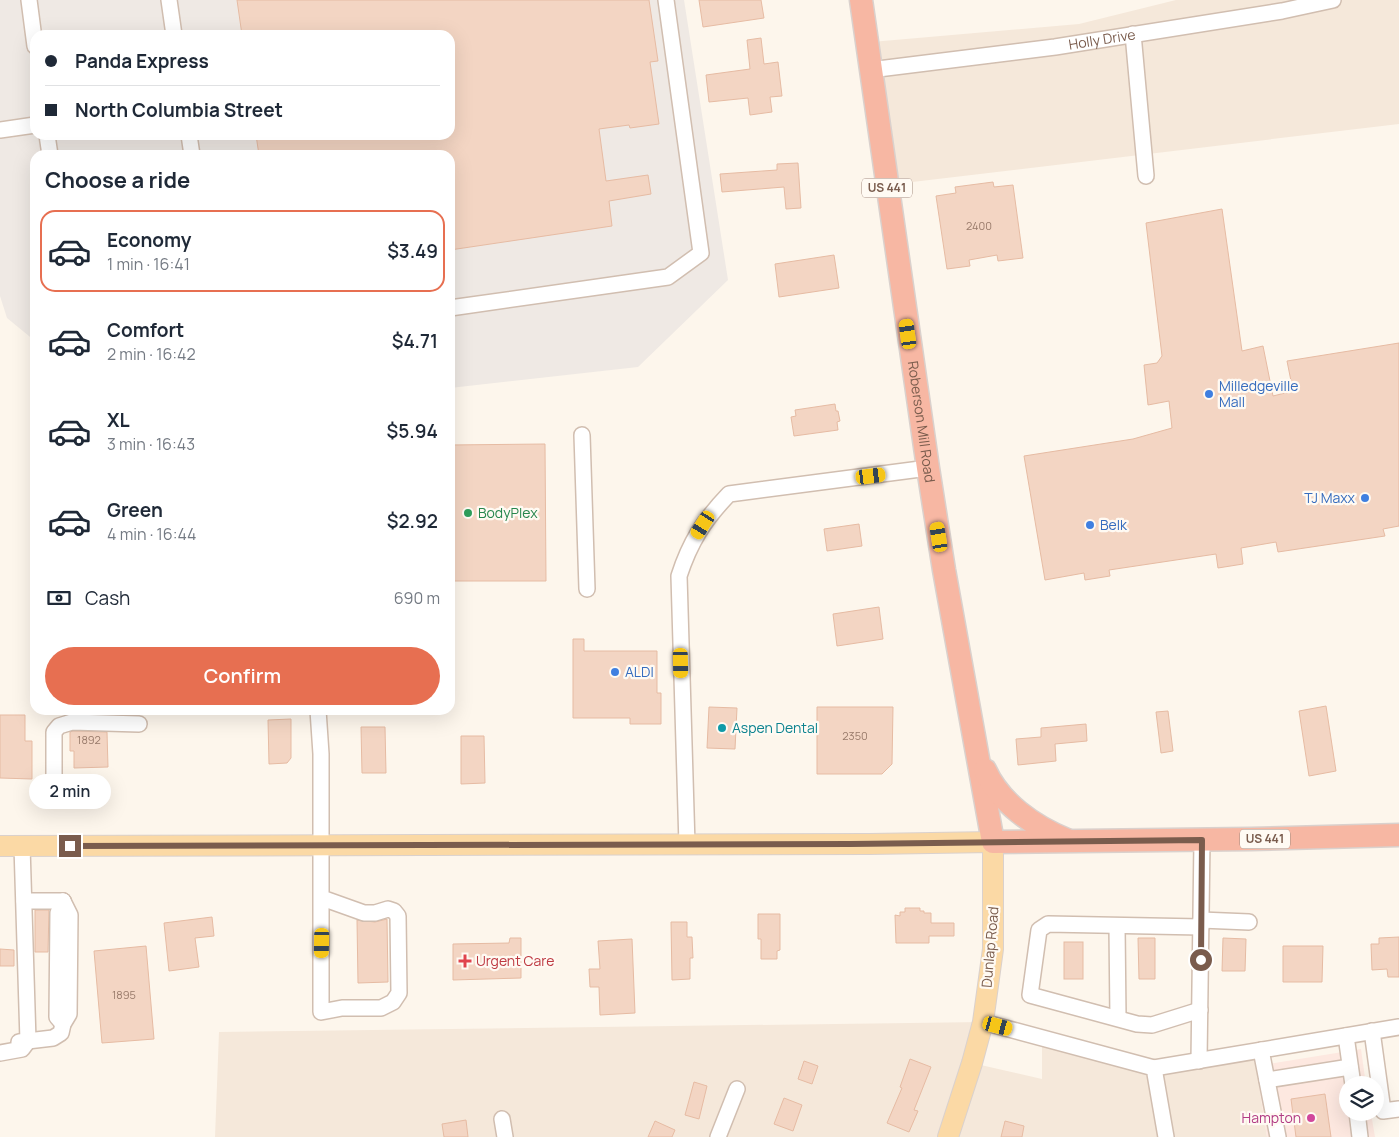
<!DOCTYPE html>
<html lang="en">
<head>
<meta charset="utf-8">
<style>
	body { margin:0; font-family:Manrope,sans-serif; background:#f2f2f3; color:#1f2937; height:100vh; display:flex; flex-direction:column; font-size:19px; white-space:nowrap }
	* { box-sizing:border-box; margin:0 }
	p { font-size:16px; color:#747a83 }
	.icon { flex:none; width:28px; height:28px; fill:none; stroke:currentColor; stroke-width:2; stroke-linecap:round; stroke-linejoin:round }
	.map { position:relative; flex:1; overflow:hidden }
	.side { position:absolute; left:30px; top:150px; width:425px; height:565px; display:flex; flex-direction:column; background:#fff; border-radius:15px; box-shadow:0 5px 20px #0002 }
	.side>* { flex:none }
	.banner { position:absolute; left:30px; top:30px; width:425px; height:110px; border-radius:15px; box-shadow:0 5px 20px #0002; display:grid; align-content:center; height:110px; padding:0 15px; background:#fff }
	.tools { position:absolute; left:1339px; top:1076px; display:grid; gap:10px }
	.tools a { display:grid; place-items:center; width:45px; height:45px; border-radius:50%; background:#fff; box-shadow:0 5px 20px #0002; font-size:25px }
	.end { position:absolute; width:22px; height:22px; margin:-11px; border:6px solid #7a5c4d; background:#fff; box-shadow:0 0 0 2px #fff }
	.from { border-radius:50% }
	.bubble { position:absolute; height:35px; border-radius:18px; background:#fff; box-shadow:0 5px 20px #0002; font-size:16px; font-weight:600; line-height:35px; text-align:center }
	.car { position:absolute; width:15px; height:30px; margin:-15px -8px; border-radius:6px; box-shadow:0 0 4px 1px #0007; background:linear-gradient(#f5c518 24%,#345 0 40%,#f5c518 0 76%,#345 0 86%,#f5c518 0) }
	.banner b { display:flex; align-items:center; gap:18px; height:48px; font-size:19px }
	.banner b+b { border-top:1px solid #e0e1e3 }
	.banner i { width:12px; height:12px; background:#1f2937 }
	ul { padding:0; list-style:none }
	li { display:flex; align-items:center; gap:15px; height:82px; margin:0 10px 8px; padding:0 5px; border:2px solid transparent; border-radius:15px }
	li div { flex:1 }
	li b { display:block; font-size:19px }
	li em { font-style:normal; font-weight:600 }
	li.active { border-color:#e76f51 }
	li>.icon { width:45px; height:45px; stroke-width:1.5 }
	h2 { padding:0 15px; font-size:22px; line-height:60px }
	.pay { display:flex; align-items:center; gap:12px; height:55px; padding:0 15px; font-size:19px }
	.pay p { margin-inline-start:auto }
	.button { display:flex; gap:10px; margin-top:auto; padding:10px 15px }
	.button a { flex:1; height:58px; border-radius:30px; background:#e76f51; color:#fff; font-size:20px; font-weight:600; line-height:58px; text-align:center }
	.map>svg:first-child { display:block }
	.residential { fill:#f5e8da }
	.commercial { fill:#fde8e0 }
	.industrial { fill:#efe9e4; fill-rule:evenodd }
	.building { fill:#f3d5c3; stroke:#e6bba3 }
	.lines { fill:none; stroke-linecap:round; stroke-linejoin:round }
	.minor-casing { stroke:#d1beb0; stroke-width:18 }
	.major-casing { stroke:#dad1cd; stroke-width:22 }
	.highway-casing { stroke:#dad1cd; stroke-width:25 }
	.minor { stroke:#fff; stroke-width:15 }
	.major { stroke:#fbd9a5; stroke-width:20 }
	.highway { stroke:#f7b7a3; stroke-width:22 }
	.route { stroke:#7a5c4d; stroke-width:6 }
	.shop-dot { fill:#3f7fe0; stroke:#fffaf3; stroke-width:2 }
	.leisure-dot { fill:#2e9e5b; stroke:#fffaf3; stroke-width:2 }
	.culture-dot { fill:#0f9aa8; stroke:#fffaf3; stroke-width:2 }
	.health-dot { fill:#e0444e; stroke:#fffaf3; stroke-width:2 }
	.hotel-dot { fill:#d1479c; stroke:#fffaf3; stroke-width:2 }
	.labels { text-anchor:middle; stroke-width:4.5; stroke-linejoin:round; paint-order:stroke }
	.number-label { font-size:11px; fill:#987a6a }
	.shield { fill:#fffaf3; stroke:#a28b7f; stroke-width:1 }
	.shield-label { font-size:12px; font-weight:bold; fill:#7a5c4d }
	.street-label { font-size:14px; fill:#7a5c4d; stroke:#fffaf3 }
	.shop-label { font-size:14px; fill:#366cbe; stroke:#fffaf3; text-anchor:start }
	.leisure-label { font-size:14px; fill:#27864d; stroke:#fffaf3; text-anchor:start }
	.culture-label { font-size:14px; fill:#0d838f; stroke:#fffaf3; text-anchor:start }
	.health-label { font-size:14px; fill:#be3a42; stroke:#fffaf3; text-anchor:start }
	.hotel-label { font-size:14px; fill:#b23c85; stroke:#fffaf3; text-anchor:end }
</style>
</head>
<body>
<div class="map">
<svg width="1399" height="1137" viewBox="0 0 1399 1137">
	<rect width="100%" height="100%" fill="#fdf6ec"/>
	<!-- residential -->
	<g class="residential">
		<path d="M1176 0H1399V124L887 185 860 43 1079 24Z"/>
		<path d="M983 1022 972 1063 1042 1079V1038L1154 1068 1250 1052 1256 1066 1267 1137H215L219 1032Z"/>
	</g>
	<!-- commercial -->
	<path class="commercial" d="M1361 1049 1366 1085H1348V1112L1371 1113 1375 1137H1267L1256 1066Z"/>
	<!-- industrial -->
	<path class="industrial" d="M0 0H684L728 280 638 367 450 388V155H35V341L7 318 0 296ZM35 35H450V135H35Z"/>
	<!-- building -->
	<g class="building">
		<path d="M237 0H649L658 61 650 62 659 124 630 128 629 125 599 129 606 181 648 175 651 194 609 201 612 226 450 250V155H259L256 135H450V35H242Z"/>
		<path d="M699 0H761L764 18 703 27Z"/>
		<path d="M761 38 764 64 778 62 782 96 770 97 772 112 750 115 748 98 709 102 706 75 750 69 747 40Z"/>
		<path d="M798 163 801 208 786 209 784 187 722 192 720 174 777 170V164Z"/>
		<path d="M993 182 994 187 1013 185 1023 258 998 261 997 255 969 260 970 266 947 269 936 196 956 193 955 187Z"/>
		<path d="M1222 209 1242 351 1263 346 1273 396 1293 391 1287 361 1399 343V526L1383 529 1385 536 1278 552 1276 542 1241 548 1243 564 1218 568 1216 554 1109 570 1110 576 1085 580 1084 573 1045 580 1024 456 1133 439 1172 428 1169 401 1148 405 1144 365 1157 363 1162 356 1146 223Z"/>
		<path d="M834 255 839 288 779 297 775 264Z"/>
		<path d="M835 404 836 411H838L840 421 837 422 838 430 794 436 791 417 796 416 795 410Z"/>
		<path d="M545 444 546 581H450V445Z"/>
		<path d="M859 524 862 546 827 551 824 529Z"/>
		<path d="M879 607 883 639 837 646 833 614Z"/>
		<path d="M573 639H584V651H657V693H661V724H630V718H573Z"/>
		<path d="M1326 706 1336 771 1309 776 1299 711Z"/>
		<path d="M709 707 737 708 735 749 707 748Z"/>
		<path d="M817 707H893L892 764 882 774H817Z"/>
		<path d="M1168 711 1173 751 1161 753 1156 712Z"/>
		<path d="M0 715H25V741H32V779L0 778Z"/>
		<path d="M291 719V758L287 763 269 764 268 720Z"/>
		<path d="M1086 724 1087 741 1055 744 1056 761 1018 765 1016 739 1041 737V728Z"/>
		<path d="M361 727H385L386 773H362Z"/>
		<path d="M73 731 107 732 108 767 74 768V751H70V732Z"/>
		<path d="M461 736H484L485 783 461 784Z"/>
		<path d="M905 908H920V911H924V913H931V923H954V936H929V943H896L895 915 900 916V912H905Z"/>
		<path d="M35 910H49L48 952H35Z"/>
		<path d="M758 914H780V950L777 951V959H761V939H758Z"/>
		<path d="M212 917 214 936 195 938 199 967 169 971 164 923Z"/>
		<path d="M387 919 388 982 358 983 357 920 375 922Z"/>
		<path d="M671 922H687V937H692L693 958H690V979L672 980Z"/>
		<path d="M1399 937V977H1388L1387 969 1372 970 1371 944H1379V938Z"/>
		<path d="M510 938H521V978L453 980V944L509 943Z"/>
		<path d="M1138 938H1155V979H1139Z"/>
		<path d="M1223 938 1246 939 1245 971H1222Z"/>
		<path d="M632 939 635 1013 600 1015 599 987H590L589 969H600L598 941Z"/>
		<rect x="1064" y="942" width="19" height="37"/>
		<path d="M146 946 154 1039 102 1043 94 951Z"/>
		<path d="M1283 946H1323L1322 982H1283Z"/>
		<path d="M0 949 14 950V966H0Z"/>
		<path d="M910 1059 931 1067 914 1110 918 1111 909 1132 887 1123 902 1088 900 1087Z"/>
		<path d="M804 1061 818 1066 812 1084 798 1079Z"/>
		<path d="M694 1082 707 1086 699 1119 685 1115Z"/>
		<path d="M1325 1094 1331 1137H1296L1291 1099Z"/>
		<path d="M784 1098 802 1105 793 1131 774 1124Z"/>
		<path d="M466 1120 468 1137H444L442 1124Z"/>
		<path d="M655 1121 675 1130 672 1137H648Z"/>
		<path d="M1005 1121 1024 1126 1022 1137H1001Z"/>
	</g>
	<g class="lines">
		<!-- minor casing -->
		<g class="minor-casing">
			<g id="minor">
				<path d="M29 0 35 46"/>
				<path d="M169 0 174 35"/>
				<path d="M1133 34 1146 176"/>
				<path id="s1" d="M870 70 1055 47 1282 11 1333 0"/>
				<path d="M0 130 35 125"/>
				<path d="M47 135 50 155"/>
				<path d="M189 135 192 155"/>
				<path d="M450 308 668 277 701 253 666 0"/>
				<path d="M582 435 587 589"/>
				<path d="M318 710 321 754V1012L342 1008H381L393 1002 399 993 398 916 394 911 388 909 375 913H364L322 898"/>
				<path d="M54 788V732L59 726 72 722 139 724"/>
				<path d="M687 845 679 576C690 542 704 520 729 494L928 468"/>
				<path d="M24 901H63"/>
				<path d="M63 901 58 913 57 1017 63 1024"/>
				<path d="M1201 920 1249 922"/>
				<path d="M1117 926 1118 1018"/>
				<path d="M1200 1010 1152 1025 1137 1024 1030 995 1039 930 1048 924 1201 927"/>
				<path d="M983 1022 1154 1068 1166 1137"/>
				<path d="M1372 1031 1383 1111 1399 1109"/>
				<path d="M1346 1036 1353 1085"/>
				<path d="M19 1042 53 1038 61 1033 63 1024 69 1014 70 915 63 901"/>
				<path d="M1261 1050 1278 1137"/>
				<path d="M0 1053 22 1049 28 1041 22 846"/>
				<path d="M1199 1061 1202 840"/>
				<path d="M1154 1068 1399 1027"/>
				<path d="M1267 1080 1350 1067"/>
				<path d="M1357 1112 1360 1137"/>
				<path d="M502 1119 505 1137"/>
				<path d="M718 1137 737 1089"/>
			</g>
		</g>
		<!-- major casing -->
		<g class="major-casing">
			<path id="major" d="M0 846 869 844 993 842V949L983 1022 972 1063 948 1137"/>
		</g>
		<!-- highway casing -->
		<g class="highway-casing">
			<g id="highway">
				<path id="s2" d="M861 0 928 468 944 570 993 842 1251 839 1399 835"/>
				<path d="M985 770C1000 803 1033 826 1067 840"/>
			</g>
		</g>
		<!-- minor -->
		<use href="#minor" class="minor"/>
		<!-- major -->
		<use href="#major" class="major"/>
		<!-- highway -->
		<use href="#highway" class="highway"/>
	</g>
	<g class="lines">
		<!-- route -->
		<path class="route" d="M70 846 850 844 1202 840 1201 960"/>
	</g>
	<!-- markers -->
	<g class="shop-dot">
		<circle cx="1209" cy="394" r="5"/>
		<circle cx="1365" cy="498" r="5"/>
		<circle cx="1090" cy="525" r="5"/>
		<circle cx="615" cy="672" r="5"/>
	</g>
	<circle class="leisure-dot" cx="468" cy="513" r="5"/>
	<circle class="culture-dot" cx="722" cy="728" r="5"/>
	<path class="health-dot" d="M462.5 953.5h5v5h5v5h-5v5h-5v-5h-5v-5h5z"/>
	<circle class="hotel-dot" cx="1311" cy="1118" r="5"/>
	<g class="labels">
		<!-- number labels -->
		<g class="number-label">
			<text x="979" y="230">2400</text>
			<text x="855" y="740">2350</text>
			<text x="89" y="744">1892</text>
			<text x="124" y="999">1895</text>
		</g>
		<!-- shield labels -->
		<g class="shield">
			<rect x="862" y="178.5" width="50" height="19" rx="4"/>
			<rect x="1240" y="829.5" width="50" height="19" rx="4"/>
		</g>
		<g class="shield-label">
			<text x="887" y="192">US 441</text>
			<text x="1265" y="843">US 441</text>
		</g>
		<!-- street labels -->
		<g class="street-label">
			<text dy="5" stroke="none"><textPath href="#s1" startOffset="234">Holly Drive</textPath></text>
			<text dy="5" stroke="none"><textPath href="#s2" startOffset="426">Roberson Mill Road</textPath></text>
			<text transform="translate(990 947) rotate(-85)" y="5">Dunlap Road</text>
		</g>
		<!-- shop labels -->
		<g class="shop-label">
			<text x="1219" y="391">Milledgeville<tspan x="1219" dy="16">Mall</tspan></text>
			<text x="1355" y="503" text-anchor="end">TJ Maxx</text>
			<text x="1100" y="530">Belk</text>
			<text x="625" y="677">ALDI</text>
		</g>
		<!-- leisure labels -->
		<g class="leisure-label">
			<text x="478" y="518">BodyPlex</text>
		</g>
		<!-- culture labels -->
		<g class="culture-label">
			<text x="732" y="733">Aspen Dental</text>
		</g>
		<!-- health labels -->
		<g class="health-label">
			<text x="476" y="966">Urgent Care</text>
		</g>
		<!-- hotel labels -->
		<g class="hotel-label">
			<text x="1301" y="1123">Hampton</text>
		</g>
	</g>
</svg>
<div class="tools">
<a><svg class="icon" aria-label="layers" viewBox="0 0 24 24"><path d="M12 4l9 5-9 5-9-5zM3 14l9 5 9-5"/></svg></a>
</div>
<i class="end from" style="left:1201px;top:960px"></i>
<i class="end" style="left:70px;top:846px"></i>
<div class="bubble" style="left:29px;top:774px;width:82px">2 min</div>
<i class="car" style="left:908px;top:334px;rotate:352deg"></i>
<i class="car" style="left:871px;top:476px;rotate:83deg"></i>
<i class="car" style="left:703px;top:525px;rotate:212deg"></i>
<i class="car" style="left:939px;top:537px;rotate:351deg"></i>
<i class="car" style="left:681px;top:663px;rotate:179deg"></i>
<i class="car" style="left:322px;top:943px;rotate:181deg"></i>
<i class="car" style="left:998px;top:1026px;rotate:105deg"></i>
<div class="banner">
<b><i class="from"></i>Panda Express</b>
<b><i></i>North Columbia Street</b>
</div>
<section class="side">
<h2>Choose a ride</h2>
<ul>
<li class="active"><svg class="icon" aria-label="car" viewBox="0 0 24 24"><path d="M5 17H2v-5l4-1 3-4h7l3 4 3 1v5h-3M9 17h6M6 11h13"/><circle cx="7" cy="17" r="2"/><circle cx="17" cy="17" r="2"/></svg><div><b>Economy</b><p>1 min · 16:41</p></div><em>$3.49</em></li>
<li><svg class="icon" aria-label="car" viewBox="0 0 24 24"><path d="M5 17H2v-5l4-1 3-4h7l3 4 3 1v5h-3M9 17h6M6 11h13"/><circle cx="7" cy="17" r="2"/><circle cx="17" cy="17" r="2"/></svg><div><b>Comfort</b><p>2 min · 16:42</p></div><em>$4.71</em></li>
<li><svg class="icon" aria-label="car" viewBox="0 0 24 24"><path d="M5 17H2v-5l4-1 3-4h7l3 4 3 1v5h-3M9 17h6M6 11h13"/><circle cx="7" cy="17" r="2"/><circle cx="17" cy="17" r="2"/></svg><div><b>XL</b><p>3 min · 16:43</p></div><em>$5.94</em></li>
<li><svg class="icon" aria-label="car" viewBox="0 0 24 24"><path d="M5 17H2v-5l4-1 3-4h7l3 4 3 1v5h-3M9 17h6M6 11h13"/><circle cx="7" cy="17" r="2"/><circle cx="17" cy="17" r="2"/></svg><div><b>Green</b><p>4 min · 16:44</p></div><em>$2.92</em></li>
</ul>
<div class="pay"><svg class="icon" aria-label="cash" viewBox="0 0 24 24"><path d="M3 7h18v10H3z"/><circle cx="12" cy="12" r="2"/></svg>Cash<p>690 m</p></div>
<div class="button"><a>Confirm</a></div>
</section>
</div>
</body>
</html>
